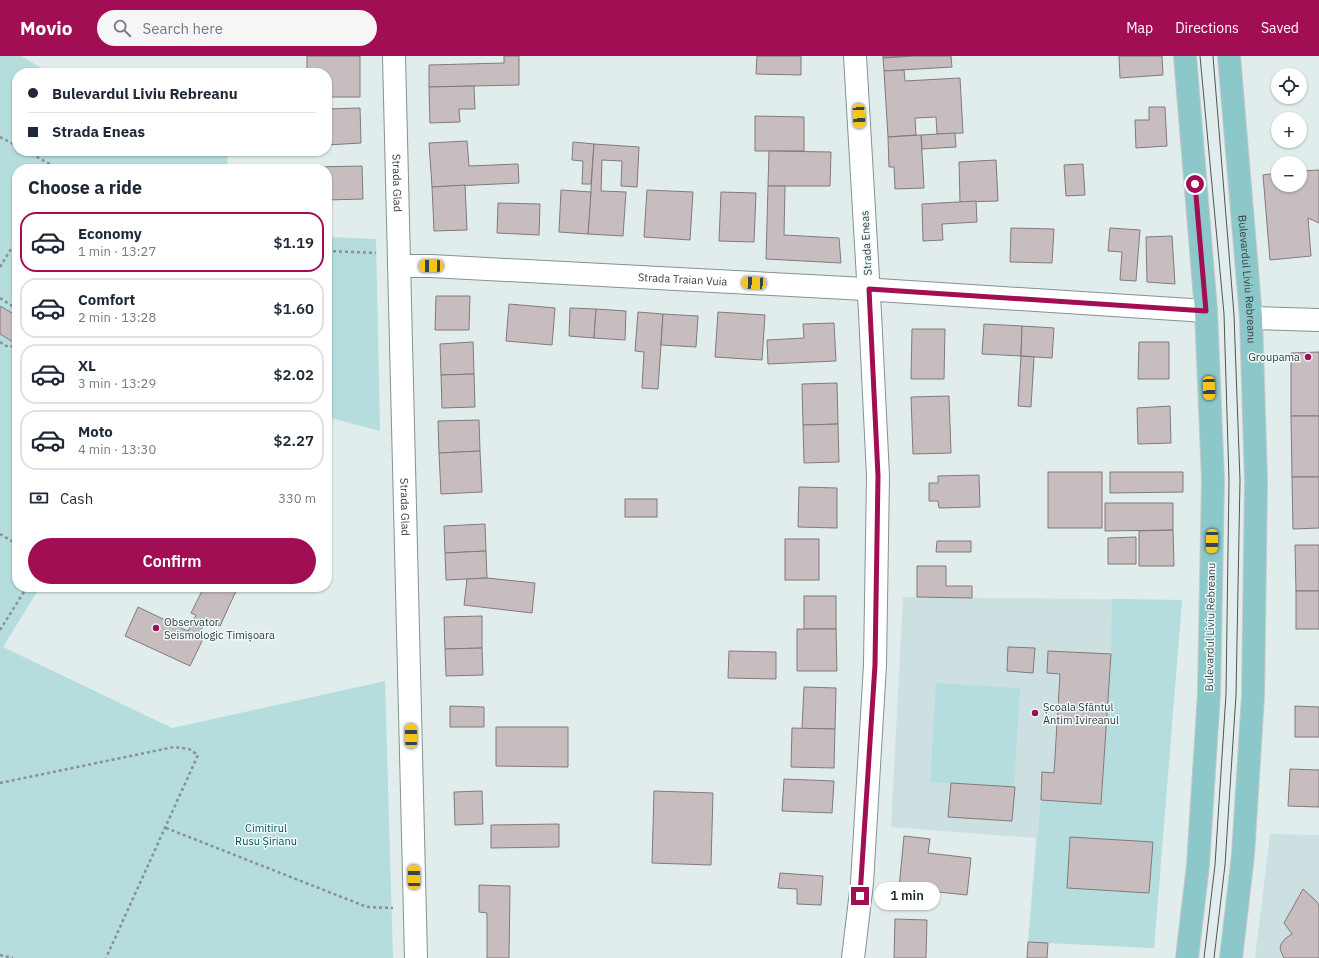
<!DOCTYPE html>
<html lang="en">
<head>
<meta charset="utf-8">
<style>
	body { margin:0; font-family:"IBM Plex Sans",sans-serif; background:#f6f6f7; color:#1f2937; height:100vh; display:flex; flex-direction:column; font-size:15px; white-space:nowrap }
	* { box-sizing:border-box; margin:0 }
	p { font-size:13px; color:#747a83 }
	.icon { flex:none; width:22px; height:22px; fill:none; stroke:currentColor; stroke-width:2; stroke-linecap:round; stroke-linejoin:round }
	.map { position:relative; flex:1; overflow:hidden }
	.panel { position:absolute; left:12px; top:108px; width:320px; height:428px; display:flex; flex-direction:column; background:#fff; border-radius:16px; box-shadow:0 1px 3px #0004 }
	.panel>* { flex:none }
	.top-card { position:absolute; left:12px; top:12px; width:320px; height:88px; border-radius:16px; box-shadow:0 1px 3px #0004; display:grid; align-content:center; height:88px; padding:0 16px; background:#fff }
	.buttons { position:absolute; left:1271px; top:12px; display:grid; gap:8px }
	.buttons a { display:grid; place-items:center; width:36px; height:36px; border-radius:50%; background:#fff; box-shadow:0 1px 3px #0004; font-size:20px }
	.end { position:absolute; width:18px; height:18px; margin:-9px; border:5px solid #a10e54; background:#fff; box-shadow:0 0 0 2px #fff }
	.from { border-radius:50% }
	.bubble { position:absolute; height:28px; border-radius:14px; background:#fff; box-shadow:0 1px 3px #0004; font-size:13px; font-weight:600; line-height:28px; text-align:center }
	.car { position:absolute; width:12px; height:24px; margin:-12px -6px; border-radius:5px; box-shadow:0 0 3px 1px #0007; background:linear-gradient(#f5c518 24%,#345 0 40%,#f5c518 0 76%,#345 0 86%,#f5c518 0) }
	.top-card b { display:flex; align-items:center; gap:14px; height:38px; font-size:15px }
	.top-card b+b { border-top:1px solid #e0e1e3 }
	.top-card i { width:10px; height:10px; background:#1f2937 }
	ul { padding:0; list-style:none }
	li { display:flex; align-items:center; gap:12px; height:60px; margin:0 8px 6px; padding:0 8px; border:2px solid #e0e1e3; border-radius:16px }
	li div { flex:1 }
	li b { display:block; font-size:15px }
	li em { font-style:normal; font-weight:600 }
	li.current { border-color:#a10e54 }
	li>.icon { width:36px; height:36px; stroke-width:1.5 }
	h2 { padding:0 16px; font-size:18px; line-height:48px }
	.pay { display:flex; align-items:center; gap:10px; height:44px; padding:0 16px; font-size:15px }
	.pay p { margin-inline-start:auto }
	.cta { display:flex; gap:8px; margin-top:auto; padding:8px 16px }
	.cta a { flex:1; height:46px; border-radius:24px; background:#a10e54; color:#fff; font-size:16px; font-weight:600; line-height:46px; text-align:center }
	header { display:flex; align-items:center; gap:24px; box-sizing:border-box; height:56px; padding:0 20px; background:#a10e54; color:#fff }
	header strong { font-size:19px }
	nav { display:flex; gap:22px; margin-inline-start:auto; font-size:14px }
	.search { width:280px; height:36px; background:#f6f6f7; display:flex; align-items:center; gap:10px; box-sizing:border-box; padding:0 14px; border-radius:22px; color:#747a83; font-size:15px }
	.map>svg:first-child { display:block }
	.built { fill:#cce0e1 }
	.green { fill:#b5ddde }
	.building { fill:#c7bdbf; stroke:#82797b }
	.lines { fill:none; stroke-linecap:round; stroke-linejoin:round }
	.minor-casing { stroke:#869191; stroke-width:24 }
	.major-casing { stroke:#c7c8c8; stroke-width:24 }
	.path { stroke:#899090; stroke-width:2.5; stroke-dasharray:3 3; stroke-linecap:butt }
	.minor { stroke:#fff; stroke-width:22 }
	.major { stroke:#8cc7c9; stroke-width:22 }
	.tram { stroke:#505555; stroke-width:1 }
	.route { stroke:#a10e54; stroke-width:5 }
	.poi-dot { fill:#a10e54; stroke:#eefafa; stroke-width:1.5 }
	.labels { text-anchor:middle; stroke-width:3; stroke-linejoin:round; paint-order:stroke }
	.street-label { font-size:11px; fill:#373b3b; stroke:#eefafa }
	.poi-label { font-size:11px; fill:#373b3b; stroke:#eefafa; text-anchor:start }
	.park-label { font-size:11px; fill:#0a5053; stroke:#eefafa }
</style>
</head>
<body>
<header>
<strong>Movio</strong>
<div class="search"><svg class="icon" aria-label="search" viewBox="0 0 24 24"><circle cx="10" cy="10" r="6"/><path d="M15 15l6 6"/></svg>Search here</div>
<nav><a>Map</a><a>Directions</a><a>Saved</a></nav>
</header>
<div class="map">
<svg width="1319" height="902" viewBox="0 0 1319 902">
	<rect width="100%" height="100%" fill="#e1eded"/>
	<!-- built -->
	<g class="built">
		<path d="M903 541 1182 544 1154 892 1028 886 1036 782 891 771Z"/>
		<path d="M1270 778 1319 779V902H1255Z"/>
	</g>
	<!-- green -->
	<g class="green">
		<path d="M0 0H21L50 17H17V95H228L227 113H17V531H40L3 591 172 672 385 625 393 902H0Z"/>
		<path d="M327 181 376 183 380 375 327 361Z"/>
		<path d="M1112 543 1182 544 1154 892 1028 886 1041 744 1101 747 1111 598Z"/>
		<path d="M936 627 1020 632 1014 731 930 726Z"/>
	</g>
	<!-- building -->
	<g class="building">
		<path d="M307 0H360V41H327V17H307Z"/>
		<path d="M504 0H519V29L429 31V9L504 7Z"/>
		<path d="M757 0H801V19L756 18Z"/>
		<path d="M883 0H913L883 2Z"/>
		<path d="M913 0H951L952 11 884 15 883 2Z"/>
		<path d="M1119 0H1162L1163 19 1120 22Z"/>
		<path d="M904 14 905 25 960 22 963 77 937 78 936 61 915 62 916 79 888 81 884 15Z"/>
		<path d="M474 30 475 53H459L460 66 430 67 429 31Z"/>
		<path d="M1149 51H1165L1167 90 1136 92 1135 64H1149Z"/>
		<path d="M360 52 361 87 327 89V53Z"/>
		<path d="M755 60 804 61V95H755Z"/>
		<path d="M955 77 956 91 922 93 921 79Z"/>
		<path d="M921 79 924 132 895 133 894 111H889L888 81Z"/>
		<path d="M467 85 469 110 518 108 519 127 432 131 429 87Z"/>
		<path d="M573 86 594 88 591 128H582L583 105 572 104Z"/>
		<path d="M594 88 639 91 637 131 621 130 622 105 602 104 601 135 626 136 623 180 588 178Z"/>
		<path d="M769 95 831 96 830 130H768Z"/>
		<path d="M996 104 998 145 960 146 959 106Z"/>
		<path d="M1083 108 1085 139 1066 140 1064 109Z"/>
		<path d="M362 110 363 143 327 144V113H314V111Z"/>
		<path d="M1319 114V167L1308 162 1311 200 1270 204 1263 119 1278 117V129H1300V115Z"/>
		<path d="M465 129 467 174 434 175 432 131Z"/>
		<path d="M768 130H785L784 179 839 182 841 207 766 203Z"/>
		<path d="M561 134 591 136 588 178 559 176Z"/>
		<path d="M647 134 693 136 690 184 644 181Z"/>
		<path d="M721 136 756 137 754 186 719 185Z"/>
		<path d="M976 145 977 166 942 168 943 184 923 185 922 148Z"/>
		<path d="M498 147 540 148 539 179 497 177Z"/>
		<path d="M1011 172 1054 173 1052 207 1010 206Z"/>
		<path d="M1110 172 1140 174 1136 225 1120 224 1122 196 1108 195Z"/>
		<path d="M1172 180 1175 228 1147 226 1146 181Z"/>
		<path d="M436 240H470L469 274H435Z"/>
		<path d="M509 248 555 252 552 289 506 285Z"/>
		<path d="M0 250 17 260V280L13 286 0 278Z"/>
		<path d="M570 252 596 253 594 282 569 280Z"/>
		<path d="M596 253 626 255 625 284 594 282Z"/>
		<path d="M638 256 663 258 658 333 642 332 644 296 635 295Z"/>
		<path d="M718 256 765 259 762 304 715 301Z"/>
		<path d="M663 258 698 260 696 291 661 289Z"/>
		<path d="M834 267 836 305 768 308 767 284 804 282 803 268Z"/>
		<path d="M984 268 1022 270 1021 300 982 298Z"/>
		<path d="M1022 270 1054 272 1052 302 1021 300Z"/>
		<path d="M912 273H945L944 323H911Z"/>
		<path d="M473 286 474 318 441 319 440 288Z"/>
		<path d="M1139 286H1169V323H1138Z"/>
		<path d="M1319 296V360H1291V297Z"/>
		<path d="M1021 300 1034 301 1031 351 1018 350Z"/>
		<path d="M474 318 475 351 442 352 441 319Z"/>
		<path d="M837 327 838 368 803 369 802 328Z"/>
		<path d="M949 340 951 397 913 398 911 341Z"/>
		<path d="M1170 350 1171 387 1138 388 1137 352Z"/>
		<path d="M1291 360H1319V421H1292Z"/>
		<path d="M479 364 480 395 439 397 438 365Z"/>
		<path d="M838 368 839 406 804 407 803 369Z"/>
		<path d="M480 395 482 436 441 438 439 397Z"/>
		<rect x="1048" y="416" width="54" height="56"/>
		<path d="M1110 416H1183V436L1110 437Z"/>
		<path d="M979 419 980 451 939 452 938 445H929V427H938V420Z"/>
		<path d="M1292 421H1319V472L1293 473Z"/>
		<path d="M799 431 837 432V472L798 471Z"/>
		<rect x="625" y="443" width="32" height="18"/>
		<path d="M1105 447H1173V474L1105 475Z"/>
		<path d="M485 468 486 495 445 497 444 470Z"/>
		<path d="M1173 474 1174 510H1139V475Z"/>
		<path d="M1136 481V508H1108V482Z"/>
		<rect x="785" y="483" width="34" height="41"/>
		<path d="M937 485H971V496H936Z"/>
		<path d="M1295 489H1319V535H1296Z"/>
		<path d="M486 495 487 522 446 524 445 497Z"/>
		<path d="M917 510H946V530H972V542L917 541Z"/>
		<path d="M487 522 535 527 532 557 464 549 467 523Z"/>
		<path d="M204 531H227L236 535 220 570 206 564 199 578 204 581 190 610 125 580 138 551 188 575 196 559 191 557Z"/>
		<rect x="1296" y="535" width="23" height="38"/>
		<rect x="804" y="540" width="32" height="33"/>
		<path d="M482 560V592L445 593 444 561Z"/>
		<path d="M797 573H836L837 615H797Z"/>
		<path d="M1008 591 1035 592 1033 617 1007 615Z"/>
		<path d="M482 592 483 619 446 620 445 593Z"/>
		<path d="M729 595 776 596V623L728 622Z"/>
		<path d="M1048 595 1111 598 1101 748 1041 744 1042 716 1054 717 1060 618 1047 617Z"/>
		<path d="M804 631 836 632 835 673H802Z"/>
		<path d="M450 650 484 651V671H450Z"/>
		<path d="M1295 650 1319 651V681H1295Z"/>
		<path d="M496 671H568V711L496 710Z"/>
		<path d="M792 672 835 673 834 712 791 711Z"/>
		<path d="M1290 713 1319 714V751L1288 750Z"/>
		<path d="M784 723 834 725 832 757 782 755Z"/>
		<path d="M951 727 1015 731 1012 765 948 761Z"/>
		<path d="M482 735 483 768 455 769 454 736Z"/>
		<path d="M654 735 713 737 711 809 652 807Z"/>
		<path d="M559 768V791L491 792V769Z"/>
		<path d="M904 780 930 783 928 797 971 802 967 839 899 832Z"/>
		<path d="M1070 781 1153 786 1149 837 1067 832Z"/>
		<path d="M780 817 823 820 821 849 797 848V833L778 832Z"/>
		<path d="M479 829 510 830 509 902H487V857L479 856Z"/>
		<path d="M1303 833 1315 844 1319 849V902H1284L1280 893 1281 888 1286 882 1292 878 1284 867Z"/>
		<path d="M895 863 927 864 926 902H894Z"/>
		<path d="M1028 886 1048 887 1047 902H1027Z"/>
	</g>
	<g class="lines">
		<!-- minor casing -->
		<g class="minor-casing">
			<g id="minor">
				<path id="s1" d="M394 0 416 902"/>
				<path id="s2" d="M399 210H431L847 232 1206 255"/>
				<path d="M1251 262 1319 264"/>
				<path d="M853 902 862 827 875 609 878 420 870 257 855 0"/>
			</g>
		</g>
		<!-- major casing -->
		<g class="major-casing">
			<g id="major">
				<path d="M1185 0 1206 255 1213 424 1209 637 1198 809 1187 902"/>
				<path id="s3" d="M1229 0 1251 262 1256 425 1253 640 1243 799 1231 902"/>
			</g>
		</g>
		<!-- path -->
		<g class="path">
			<path d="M0 81 17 90"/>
			<path d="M26 95 59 113"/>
			<path d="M327 195 376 197"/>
			<path d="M0 211 17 183"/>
			<path d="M0 242 17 253"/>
			<path d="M0 286 8 291 17 289"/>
			<path d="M0 478 17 488"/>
			<path d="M0 574 27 531"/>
			<path d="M0 727 174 691 189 693 198 699 106 902"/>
			<path d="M166 772 367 851 393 852"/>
			<path d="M0 899 13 902"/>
		</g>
		<!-- minor -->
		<use href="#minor" class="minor"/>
		<!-- major -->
		<use href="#major" class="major"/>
		<!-- tram -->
		<g class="tram">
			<path d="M1200 0 1224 258 1229 424 1226 638 1215 809 1204 902"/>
			<path d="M1213 0 1234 259 1240 424 1236 639 1225 809 1214 902"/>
		</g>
	</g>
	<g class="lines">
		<!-- route -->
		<path class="route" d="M860 840 875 609 878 420 869 233 1206 255 1195 128"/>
	</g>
	<!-- markers -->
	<g class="poi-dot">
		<circle cx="1308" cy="301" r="4"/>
		<circle cx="156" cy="572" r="4"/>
		<circle cx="1035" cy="657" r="4"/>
	</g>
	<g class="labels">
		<!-- street labels -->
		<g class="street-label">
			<text dy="4" stroke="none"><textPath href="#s1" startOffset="127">Strada Glad</textPath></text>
			<text transform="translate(866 187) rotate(-93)" y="4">Strada Eneas</text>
			<text dy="4" stroke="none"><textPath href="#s2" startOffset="284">Strada Traian Vuia</textPath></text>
			<text dy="4" stroke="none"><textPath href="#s3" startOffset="224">Bulevardul Liviu Rebreanu</textPath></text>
			<text dy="4" stroke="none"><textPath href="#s1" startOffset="451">Strada Glad</textPath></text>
			<text transform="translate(1210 571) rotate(-89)" y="4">Bulevardul Liviu Rebreanu</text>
		</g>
		<!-- poi labels -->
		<g class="poi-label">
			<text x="1300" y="305" text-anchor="end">Groupama</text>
			<text x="164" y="570">Observator<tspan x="164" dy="13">Seismologic Timișoara</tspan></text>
			<text x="1043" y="655">Școala Sfântul<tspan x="1043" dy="13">Antim Ivireanul</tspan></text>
		</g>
		<!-- park labels -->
		<g class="park-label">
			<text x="266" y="776">Cimitirul<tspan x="266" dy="13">Rusu Șirianu</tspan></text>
		</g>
	</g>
</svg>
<div class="buttons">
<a><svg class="icon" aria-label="locate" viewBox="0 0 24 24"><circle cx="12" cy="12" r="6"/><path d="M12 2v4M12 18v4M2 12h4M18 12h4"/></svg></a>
<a>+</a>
<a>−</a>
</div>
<i class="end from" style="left:1195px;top:128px"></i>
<i class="end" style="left:860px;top:840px"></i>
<div class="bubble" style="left:874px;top:826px;width:66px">1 min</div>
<i class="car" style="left:859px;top:60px;rotate:177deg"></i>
<i class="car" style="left:431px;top:210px;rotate:269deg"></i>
<i class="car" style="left:754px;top:227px;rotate:273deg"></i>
<i class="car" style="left:1209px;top:332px;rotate:178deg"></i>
<i class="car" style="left:1212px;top:485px;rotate:181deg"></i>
<i class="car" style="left:411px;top:680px;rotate:359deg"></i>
<i class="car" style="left:414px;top:821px;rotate:359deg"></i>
<div class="top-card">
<b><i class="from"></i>Bulevardul Liviu Rebreanu</b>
<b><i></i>Strada Eneas</b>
</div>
<section class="panel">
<h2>Choose a ride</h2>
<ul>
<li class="current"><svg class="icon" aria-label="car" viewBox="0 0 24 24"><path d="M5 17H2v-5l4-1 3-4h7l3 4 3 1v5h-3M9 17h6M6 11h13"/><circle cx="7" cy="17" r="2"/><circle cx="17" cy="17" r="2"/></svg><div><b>Economy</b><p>1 min · 13:27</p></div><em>$1.19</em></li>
<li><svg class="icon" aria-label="car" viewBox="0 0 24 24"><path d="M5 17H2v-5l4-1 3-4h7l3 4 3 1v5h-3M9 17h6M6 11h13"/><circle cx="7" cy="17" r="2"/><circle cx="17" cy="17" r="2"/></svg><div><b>Comfort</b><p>2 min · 13:28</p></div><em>$1.60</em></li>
<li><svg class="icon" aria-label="car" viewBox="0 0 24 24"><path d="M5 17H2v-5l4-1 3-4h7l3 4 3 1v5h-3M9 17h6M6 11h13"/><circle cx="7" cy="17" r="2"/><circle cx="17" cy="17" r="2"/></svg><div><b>XL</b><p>3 min · 13:29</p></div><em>$2.02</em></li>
<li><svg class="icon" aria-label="car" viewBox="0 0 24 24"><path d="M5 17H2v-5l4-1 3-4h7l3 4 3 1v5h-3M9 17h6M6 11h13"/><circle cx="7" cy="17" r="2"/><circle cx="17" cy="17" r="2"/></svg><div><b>Moto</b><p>4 min · 13:30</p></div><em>$2.27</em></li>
</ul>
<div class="pay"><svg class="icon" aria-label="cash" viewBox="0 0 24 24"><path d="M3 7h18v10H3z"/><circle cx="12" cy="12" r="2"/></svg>Cash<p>330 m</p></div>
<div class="cta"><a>Confirm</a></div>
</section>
</div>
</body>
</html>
